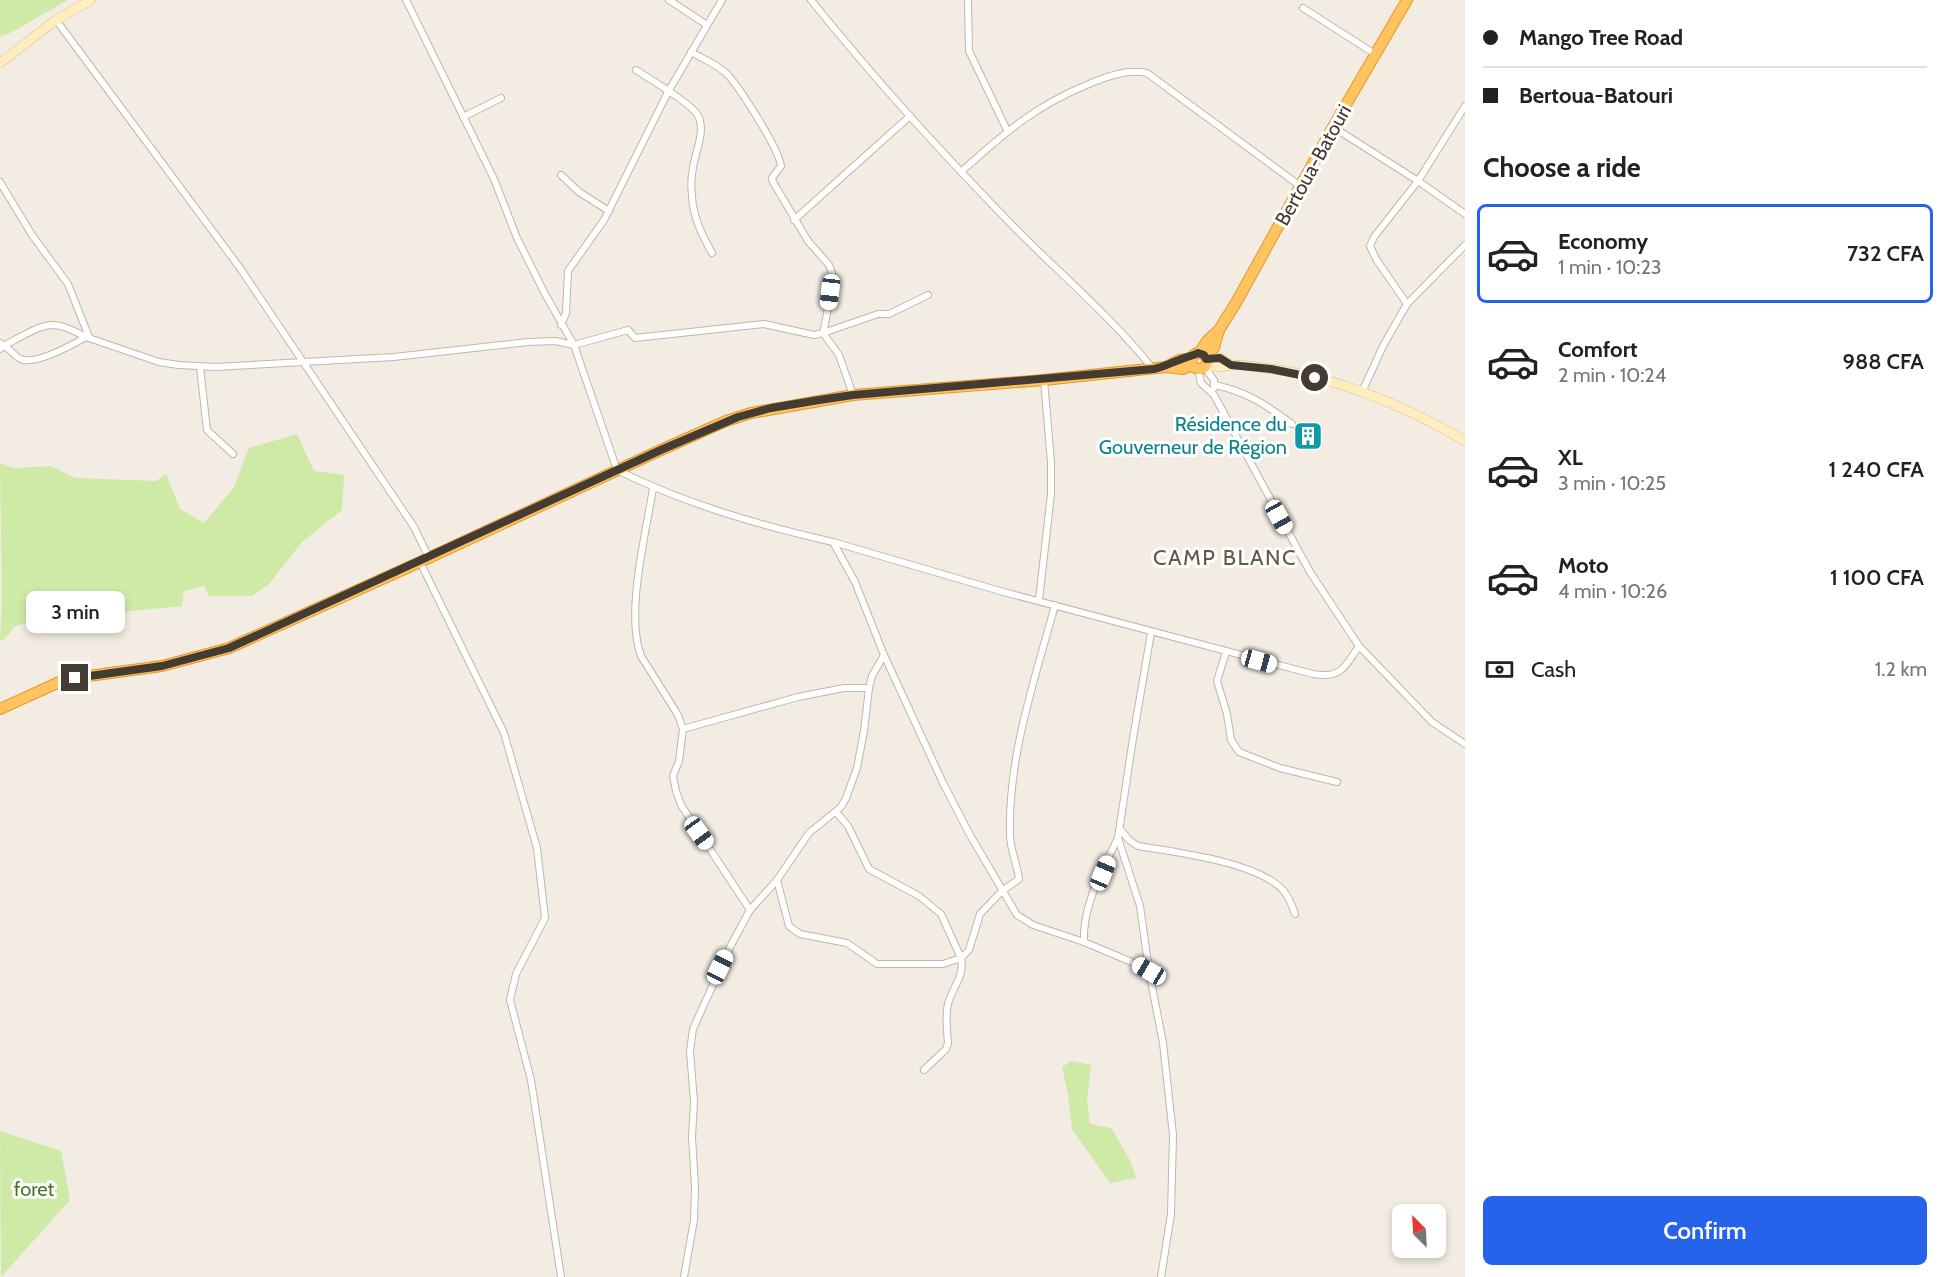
<!DOCTYPE html>
<html lang="en">
<head>
<meta charset="utf-8">
<style>
	body { margin:0; font-family:Cabin,sans-serif; background:#f6f6f6; color:#222; height:100vh; display:flex; flex-direction:column; font-size:22px; white-space:nowrap }
	* { box-sizing:border-box; margin:0 }
	p { font-size:20px; color:#767676 }
	.icon { flex:none; width:33px; height:33px; fill:none; stroke:currentColor; stroke-width:2; stroke-linecap:round; stroke-linejoin:round }
	.map { position:relative; flex:1; overflow:hidden }
	.sheet { display:flex; flex-direction:column; background:#fff; width:480px }
	.sheet>* { flex:none }
	.banner { display:grid; align-content:center; height:132px; padding:0 18px; background:#fff }
	.needle { width:39px; rotate:336deg }
	.tools { position:absolute; left:1392px; top:1204px; display:grid; gap:12px }
	.tools a { display:grid; place-items:center; width:54px; height:54px; border-radius:9px; background:#fff; box-shadow:0 3px 9px #0003; font-size:30px }
	.end { position:absolute; width:27px; height:27px; margin:-14px; border:8px solid #443c32; background:#fff; box-shadow:0 0 0 3px #fff }
	.from { border-radius:50% }
	.bubble { position:absolute; height:42px; border-radius:9px; background:#fff; box-shadow:0 3px 9px #0003; font-size:20px; font-weight:600; line-height:42px; text-align:center }
	.car { position:absolute; width:18px; height:36px; margin:-18px -9px; border-radius:8px; box-shadow:0 0 4px 2px #0007; background:linear-gradient(#fff 24%,#345 0 40%,#fff 0 76%,#345 0 86%,#fff 0) }
	.banner b { display:flex; align-items:center; gap:21px; height:57px; font-size:22px }
	.banner b+b { border-top:2px solid #e0e0e0 }
	.banner i { width:15px; height:15px; background:#222 }
	ul { padding:0; list-style:none }
	li { display:flex; align-items:center; gap:18px; height:99px; margin:0 12px 9px; padding:0 6px; border:3px solid transparent; border-radius:9px }
	li div { flex:1 }
	li b { display:block; font-size:22px }
	li em { font-style:normal; font-weight:600 }
	li.on { border-color:#2563eb }
	li>.icon { width:54px; height:54px; stroke-width:1.5 }
	h2 { padding:0 18px; font-size:27px; line-height:72px }
	.pay { display:flex; align-items:center; gap:15px; height:66px; padding:0 18px; font-size:22px }
	.pay p { margin-inline-start:auto }
	.cta { display:flex; gap:12px; margin-top:auto; padding:12px 18px }
	.cta a { flex:1; height:69px; border-radius:9px; background:#2563eb; color:#fff; font-size:24px; font-weight:600; line-height:69px; text-align:center }
	main { display:flex; flex:1; min-height:0 }
	.map>svg:first-child { display:block }
	.green { fill:#cfeaa7 }
	.lines { fill:none; stroke-linecap:round; stroke-linejoin:round }
	.street-casing { stroke:#c1b7a7; stroke-width:8 }
	.secondary-casing { stroke:#d9c290; stroke-width:10 }
	.highway-casing { stroke:#e79827; stroke-width:12 }
	.street { stroke:#fff; stroke-width:6 }
	.secondary { stroke:#ffedbf; stroke-width:9 }
	.highway { stroke:#ffc360; stroke-width:10 }
	.route { stroke:#443c32; stroke-width:8 }
	.labels { text-anchor:middle; stroke-width:6; stroke-linejoin:round; paint-order:stroke }
	.street-label { font-size:20px; fill:#443c32; stroke:#fff }
	.culture-label { font-size:20px; fill:#0d838f; stroke:#fff; text-anchor:end }
	.park-label { font-size:20px; fill:#477823; stroke:#fff }
	.quarter-label { font-size:22px; letter-spacing:1.5px; fill:#675949; stroke:#fff }
</style>
</head>
<body>
<main>
<div class="map">
<svg width="1465" height="1277" viewBox="0 0 1465 1277">
	<rect width="100%" height="100%" fill="#f2ece2"/>
	<!-- green -->
	<g class="green">
		<path d="M0 0H68L10 33 0 37Z"/>
		<path d="M297 434 314 471 344 475 342 510 302 542 269 584 252 596H209L204 586 184 591 182 606 32 621 15 626 5 639 0 641 2 601 0 463 12 468 51 466 75 478 156 481 166 474 180 509 204 523 234 487 249 448Z"/>
		<path d="M1072 1061 1091 1065 1087 1101 1090 1124 1111 1128 1131 1162 1136 1178 1110 1183 1072 1129 1068 1094 1062 1067Z"/>
		<path d="M0 1131 61 1151 70 1200 1 1277Z"/>
	</g>
	<g class="lines">
		<!-- street casing -->
		<g class="street-casing">
			<g id="street">
				<path d="M406 0 494 179 517 238 545 294 574 345 617 470C686 504 758 525 833 542L855 582 884 655 943 783 970 835 1017 915 1033 925 1084 942 1134 963 1149 971 1163 1043 1173 1135 1171 1214 1161 1277"/>
				<path d="M669 0 707 25"/>
				<path d="M811 0C877 82 948 160 1022 235 1066 279 1114 320 1153 369"/>
				<path d="M968 0 969 51 1007 130"/>
				<path d="M1303 8 1375 54"/>
				<path d="M56 20 240 268 414 527 429 558"/>
				<path d="M691 52C703 59 717 64 727 74 740 88 779 149 781 166L772 178 773 182 808 241 829 265 832 273 827 314 823 333 878 314H889L928 295"/>
				<path d="M636 70C650 79 689 102 697 114 707 129 695 152 693 168 691 177 691 187 692 196 693 217 702 235 712 253"/>
				<path d="M463 117 501 98"/>
				<path d="M1333 127 1418 181 1465 214"/>
				<path d="M961 172C1003 134 1036 105 1089 84 1108 76 1127 69 1147 73L1300 186"/>
				<path d="M561 175 579 192 609 211"/>
				<path d="M0 182 32 235 68 284 89 337"/>
				<path d="M794 220 910 116"/>
				<path d="M1407 304 1376 259 1370 246 1374 237 1418 181 1465 106"/>
				<path d="M561 325 566 313 568 271 604 220 668 92 722 0"/>
				<path d="M0 343C8 346 15 358 23 360 39 363 72 345 86 337L159 362 179 365 216 367 394 357 528 342 555 341 574 345 628 330 635 338 764 324 814 335 823 333 839 355 853 395"/>
				<path d="M0 349C6 344 13 341 20 337 50 321 55 321 86 337"/>
				<path d="M200 367 207 430 233 454"/>
				<path d="M1204 367 1214 380V388"/>
				<path d="M1198 369 1201 383 1214 395 1310 572 1359 646 1432 722 1465 744"/>
				<path d="M1215 385C1247 392 1265 404 1292 424"/>
				<path d="M1362 392 1383 346 1407 304 1465 245"/>
				<path d="M653 488C646 534 625 613 641 656L678 715 683 729 679 761 673 776 676 791 681 805 750 910"/>
				<path d="M833 542 1000 591 1313 674C1341 679 1345 667 1359 646"/>
				<path d="M420 562 504 733 537 848 545 918 516 974 510 1000 531 1080 561 1277"/>
				<path d="M1039 600 1051 494V462L1044 380"/>
				<path d="M1226 652 1217 681 1227 714 1231 740 1239 752 1280 768 1337 782"/>
				<path d="M683 729 798 697 844 688H869"/>
				<path d="M836 812 848 826 869 869 919 896 941 914 961 958C965 977 952 987 948 1004 945 1016 947 1031 948 1043L946 1049 924 1070"/>
				<path d="M1120 829 1129 840 1138 846C1176 852 1257 862 1283 890 1289 897 1292 905 1295 914"/>
				<path d="M777 880 789 926 800 934 847 943 877 964H943L961 958 969 950 980 914 1002 891 1019 879C1017 863 1010 850 1010 834 1008 756 1035 679 1055 605"/>
				<path d="M1084 942C1082 906 1103 869 1118 838"/>
				<path d="M1149 971 1140 906 1118 838 1133 738 1151 633"/>
				<path d="M684 1277 694 1220 695 1187 692 1137 694 1102 690 1051 693 1029 730 947 750 910 777 880 809 833 841 807 846 798 857 768 864 731 869 688 872 676 884 655"/>
			</g>
		</g>
		<!-- secondary casing -->
		<g class="secondary-casing">
			<g id="secondary">
				<path d="M0 63 56 20 91 0"/>
				<path d="M1206 359 1220 358 1231 365"/>
				<path d="M1205 366C1216 369 1221 366 1232 365 1245 364 1260 368 1273 369 1341 379 1406 406 1465 441"/>
			</g>
		</g>
		<!-- highway casing -->
		<g class="highway-casing">
			<g id="highway">
				<path d="M1199 353 1207 341 1219 330 1237 301 1333 127 1407 0"/>
				<circle cx="1199" cy="361" r="8"/>
				<path d="M1205 356 1214 348 1219 330"/>
				<path d="M1166 367 1179 360 1192 358"/>
				<path d="M0 709 66 679 162 666 229 648 420 562 663 449 726 421 751 413 853 395 1044 380 1166 367 1183 369 1192 365"/>
			</g>
		</g>
		<!-- street -->
		<use href="#street" class="street"/>
		<!-- secondary -->
		<use href="#secondary" class="secondary"/>
		<!-- highway -->
		<use href="#highway" class="highway"/>
	</g>
	<g class="lines">
		<!-- route -->
		<path class="route" d="M75 678 162 666 229 648 663 449 738 417 771 408 819 400 853 395 1154 369C1164 367 1170 363 1179 360 1186 357 1192 356 1198 353L1204 355 1206 359 1220 358 1231 365 1271 369 1315 378"/>
	</g>
	<!-- icons -->
	<defs>
		<g id="building-square" transform="scale(1.5)"><rect x="-9" y="-9" width="18" height="18" rx="4" fill="#0f9aa8" stroke="#fff"/><path d="M-4-6H4V6H1V3H-1V6H-4ZM-2.5-4.3h1.7v1.8h-1.7ZM.8-4.3h1.7v1.8H.8ZM-2.5-1h1.7V.8h-1.7ZM.8-1h1.7V.8H.8Z" fill="#fff"/></g>
	</defs>
	<g fill-rule="evenodd">
		<use href="#building-square" x="1308" y="436"/>
	</g>
	<g class="labels">
		<!-- street labels -->
		<g class="street-label">
			<text transform="translate(1313 165) rotate(-61)" y="7">Bertoua-Batouri</text>
		</g>
		<!-- culture labels -->
		<g class="culture-label">
			<text x="1287" y="431">Résidence du<tspan x="1287" dy="23">Gouverneur de Région</tspan></text>
		</g>
		<!-- park labels -->
		<g class="park-label">
			<text x="34" y="1196">foret</text>
		</g>
		<!-- quarter labels -->
		<g class="quarter-label">
			<text x="1225" y="565">CAMP BLANC</text>
		</g>
	</g>
</svg>
<div class="tools">
<a><svg class="needle" viewBox="-14 -14 28 28"><path d="M0-13l5 13h-10z" fill="#e53935"/><path d="M0 13l5-13h-10z" fill="#767676"/></svg></a>
</div>
<i class="end from" style="left:1315px;top:378px"></i>
<i class="end" style="left:75px;top:678px"></i>
<div class="bubble" style="left:26px;top:591px;width:99px">3 min</div>
<i class="car" style="left:830px;top:292px;rotate:187deg"></i>
<i class="car" style="left:1279px;top:517px;rotate:151deg"></i>
<i class="car" style="left:1259px;top:661px;rotate:105deg"></i>
<i class="car" style="left:699px;top:833px;rotate:144deg"></i>
<i class="car" style="left:1103px;top:873px;rotate:23deg"></i>
<i class="car" style="left:720px;top:967px;rotate:26deg"></i>
<i class="car" style="left:1149px;top:971px;rotate:300deg"></i>
</div>
<section class="sheet">
<div class="banner">
<b><i class="from"></i>Mango Tree Road</b>
<b><i></i>Bertoua-Batouri</b>
</div>
<h2>Choose a ride</h2>
<ul>
<li class="on"><svg class="icon" aria-label="car" viewBox="0 0 24 24"><path d="M5 17H2v-5l4-1 3-4h7l3 4 3 1v5h-3M9 17h6M6 11h13"/><circle cx="7" cy="17" r="2"/><circle cx="17" cy="17" r="2"/></svg><div><b>Economy</b><p>1 min · 10:23</p></div><em>732 CFA</em></li>
<li><svg class="icon" aria-label="car" viewBox="0 0 24 24"><path d="M5 17H2v-5l4-1 3-4h7l3 4 3 1v5h-3M9 17h6M6 11h13"/><circle cx="7" cy="17" r="2"/><circle cx="17" cy="17" r="2"/></svg><div><b>Comfort</b><p>2 min · 10:24</p></div><em>988 CFA</em></li>
<li><svg class="icon" aria-label="car" viewBox="0 0 24 24"><path d="M5 17H2v-5l4-1 3-4h7l3 4 3 1v5h-3M9 17h6M6 11h13"/><circle cx="7" cy="17" r="2"/><circle cx="17" cy="17" r="2"/></svg><div><b>XL</b><p>3 min · 10:25</p></div><em>1 240 CFA</em></li>
<li><svg class="icon" aria-label="car" viewBox="0 0 24 24"><path d="M5 17H2v-5l4-1 3-4h7l3 4 3 1v5h-3M9 17h6M6 11h13"/><circle cx="7" cy="17" r="2"/><circle cx="17" cy="17" r="2"/></svg><div><b>Moto</b><p>4 min · 10:26</p></div><em>1 100 CFA</em></li>
</ul>
<div class="pay"><svg class="icon" aria-label="cash" viewBox="0 0 24 24"><path d="M3 7h18v10H3z"/><circle cx="12" cy="12" r="2"/></svg>Cash<p>1.2 km</p></div>
<div class="cta"><a>Confirm</a></div>
</section>
</main>
</body>
</html>
